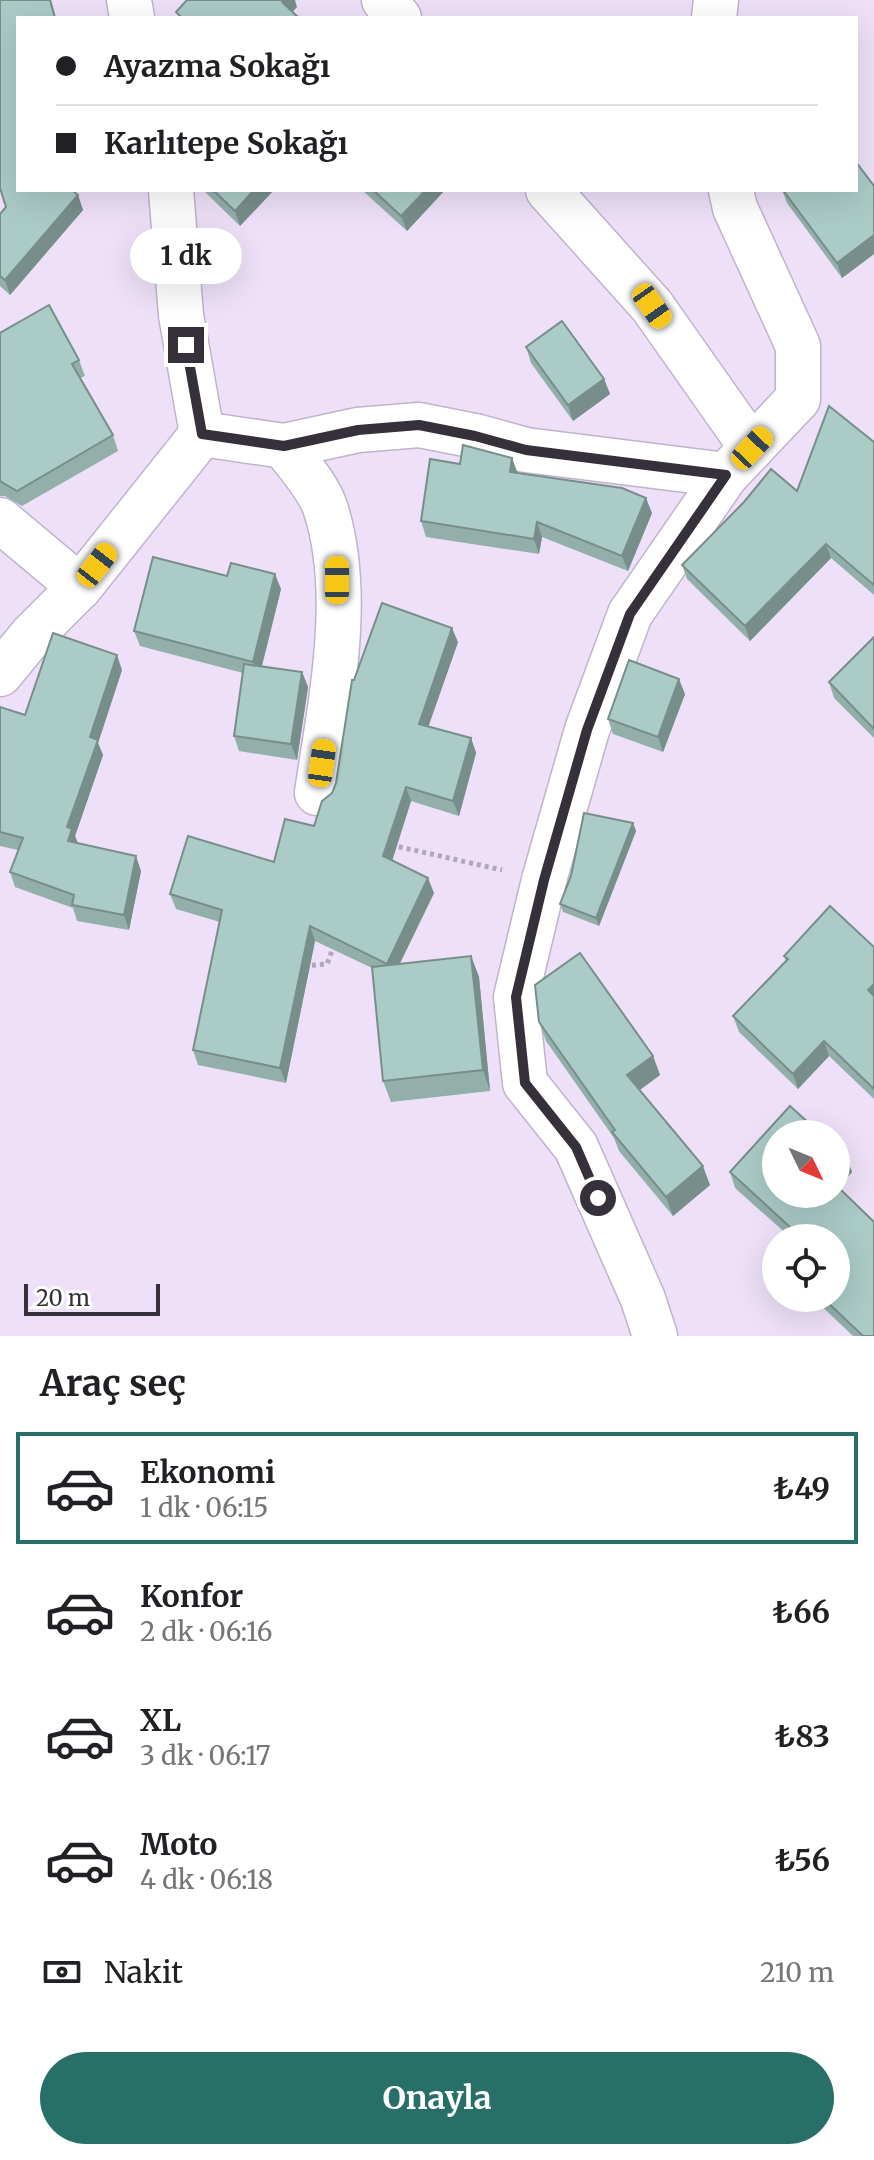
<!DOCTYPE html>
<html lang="tr">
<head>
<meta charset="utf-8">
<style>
	body { margin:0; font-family:Merriweather,serif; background:#f2f2f2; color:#202124; height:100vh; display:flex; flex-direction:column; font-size:30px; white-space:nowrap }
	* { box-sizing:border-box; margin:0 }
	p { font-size:26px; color:#757577 }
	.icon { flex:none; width:44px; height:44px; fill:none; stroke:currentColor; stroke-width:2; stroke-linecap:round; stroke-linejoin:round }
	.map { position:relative; height:1336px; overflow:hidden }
	.sheet { display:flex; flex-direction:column; background:#fff; flex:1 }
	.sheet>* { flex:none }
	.guide { position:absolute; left:16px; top:16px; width:842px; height:176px; border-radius:0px; box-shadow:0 8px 32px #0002; display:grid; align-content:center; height:176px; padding:0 40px; background:#fff }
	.needle { width:52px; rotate:133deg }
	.buttons { position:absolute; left:762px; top:1120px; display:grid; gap:16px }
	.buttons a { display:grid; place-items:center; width:88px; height:88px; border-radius:50%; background:#fff; box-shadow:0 8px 32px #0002; font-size:40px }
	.scale { position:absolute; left:24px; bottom:20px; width:136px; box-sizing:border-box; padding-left:8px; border:4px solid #353039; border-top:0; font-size:22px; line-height:28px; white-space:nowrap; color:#353039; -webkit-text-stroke:6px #fff; paint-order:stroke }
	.end { position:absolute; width:36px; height:36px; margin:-18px; border:10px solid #353039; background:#fff; box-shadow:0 0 0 4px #fff }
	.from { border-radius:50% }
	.bubble { position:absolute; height:56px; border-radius:28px; background:#fff; box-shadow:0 8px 32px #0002; font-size:26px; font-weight:700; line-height:56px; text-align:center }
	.car { position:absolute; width:24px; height:48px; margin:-24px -12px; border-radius:10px; box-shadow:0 0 6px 2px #0007; background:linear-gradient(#f5c518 24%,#345 0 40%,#f5c518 0 76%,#345 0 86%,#f5c518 0) }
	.guide b { display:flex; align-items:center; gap:28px; height:76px; font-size:30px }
	.guide b+b { border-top:2px solid #e0e0e0 }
	.guide i { width:20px; height:20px; background:#202124 }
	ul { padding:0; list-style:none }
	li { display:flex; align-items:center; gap:24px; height:112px; margin:0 16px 12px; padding:0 24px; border:4px solid transparent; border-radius:0px }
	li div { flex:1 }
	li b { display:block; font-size:30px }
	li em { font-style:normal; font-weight:700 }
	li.selected { border-color:#287067 }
	li>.icon { width:72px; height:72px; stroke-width:1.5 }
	h2 { padding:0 40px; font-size:36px; line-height:96px }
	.pay { display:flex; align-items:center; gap:20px; height:88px; padding:0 40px; font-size:30px }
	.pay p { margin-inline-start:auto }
	.cta { display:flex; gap:16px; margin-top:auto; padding:16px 40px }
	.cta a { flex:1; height:92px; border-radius:48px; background:#287067; color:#fff; font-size:32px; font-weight:700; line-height:92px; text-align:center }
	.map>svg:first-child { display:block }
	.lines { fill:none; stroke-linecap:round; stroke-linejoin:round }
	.minor-casing { stroke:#c0b4cb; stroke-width:47 }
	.path { stroke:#b1a6ba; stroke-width:5; stroke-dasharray:4 4; stroke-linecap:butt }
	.minor { stroke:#fff; stroke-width:44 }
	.wall { fill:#93afaa }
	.shaded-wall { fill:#788e8b }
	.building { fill:#abcbc6; stroke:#788e8b; stroke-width:2 }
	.route { stroke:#353039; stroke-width:10 }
</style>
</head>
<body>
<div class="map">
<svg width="874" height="1336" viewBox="0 0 874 1336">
	<rect width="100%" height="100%" fill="#ede0f8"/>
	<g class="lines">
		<!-- minor casing -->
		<g class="minor-casing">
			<g id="minor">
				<path d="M129 0 132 18"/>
				<path d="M384 0 399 18"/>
				<path d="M714 18 716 0"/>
				<path d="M548 190 652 306 752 448"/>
				<path d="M202 434 284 446 358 430 419 425 475 436 526 450 726 475"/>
				<path d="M284 446C297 464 318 486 325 507 354 594 330 704 317 793"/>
				<path d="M0 520 80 587"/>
				<path d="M0 674 32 635 80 587 202 434 181 315 171 190"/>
				<path d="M655 1336 643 1299 576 1147 525 1083 516 997 544 880 587 730 630 614 726 475 798 399V346L735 208 731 190"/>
			</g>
		</g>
		<!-- path -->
		<g class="path">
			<path d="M391 845 502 870"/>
			<path d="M304 966 327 964 335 943"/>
		</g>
		<!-- minor -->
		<use href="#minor" class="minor"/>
	</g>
	<!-- wall -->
	<g class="wall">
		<path d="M0 0H51L56 18H18V190H72L78 195 83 210 10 295 0 286V214L6 207 0 188Z"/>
		<path d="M874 186V254L842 278 787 203 782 190H856Z"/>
		<path d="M203 190H274L240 226Z"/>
		<path d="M362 190H445L407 231Z"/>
		<path d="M0 333 79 360 85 376 80 378 113 435 118 451 22 506 5 496H0Z"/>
		<path d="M526 347 604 379 610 394 573 421 531 363Z"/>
		<path d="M874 442V595L831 558 750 641 687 579 682 565Z"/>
		<path d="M517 473 652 513 628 571 542 537 539 554 426 537 421 521Z"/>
		<path d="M281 589 262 666 302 672 308 687 297 760 239 751 234 736 243 673 140 646 134 631Z"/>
		<path d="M874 637V738L834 698 829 682Z"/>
		<path d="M458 642 428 727 471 738 476 753 459 816 411 801 392 860 434 893 399 964 471 956 479 977 490 1091 391 1102 383 1081 372 968 315 941 286 1083 198 1065 193 1050 220 922 176 909 170 894 274 862 314 826 332 793 336 783 354 680Z"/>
		<path d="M122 670 98 743 103 755 75 836 78 843 141 871 129 930 77 921 73 908 15 887 10 872 18 850 0 846V707L25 715Z"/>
		<path d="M685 694 663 752 613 734 608 719Z"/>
		<path d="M633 823 636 831 599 926 563 912 560 904Z"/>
		<path d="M874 947V1099L829 1056 798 1089 739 1032 733 1016 786 961 784 956Z"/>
		<path d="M539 1022 653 1056 660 1075 640 1090 710 1185 673 1216 619 1151 614 1138 546 1041Z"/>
		<path d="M846 1157 852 1172 838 1187 874 1336H853L813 1298H836V1238H791L735 1188 730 1172Z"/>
	</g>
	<!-- shaded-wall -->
	<g class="shaded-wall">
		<path d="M284 0H295L297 7 288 17 282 2Z"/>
		<path d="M254 190H274L240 226 235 211Z"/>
		<path d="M426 190H445L407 231 401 216Z"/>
		<path d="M78 195 83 210 10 295 5 280Z"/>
		<path d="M874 235V254L842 278 837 263Z"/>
		<path d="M604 379 610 394 573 421 568 405Z"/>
		<path d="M512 458 518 474 510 472Z"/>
		<path d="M646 498 652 513 628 571 622 556Z"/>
		<path d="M537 522 542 537 539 554 534 539Z"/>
		<path d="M826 544 831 558 750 641 745 626Z"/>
		<path d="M275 574 281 589 259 677 253 662Z"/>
		<path d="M452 628 458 642 424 739 419 724Z"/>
		<path d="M117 655 122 670 98 743 103 755 75 836 78 844 68 841 67 827 90 737Z"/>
		<path d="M302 672 308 687 297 760 291 744Z"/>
		<path d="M679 679 685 694 663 752 658 737Z"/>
		<path d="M471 738 476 753 459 816 453 801Z"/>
		<path d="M406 787 411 801 389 871 383 856Z"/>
		<path d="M633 823 636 831 599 926 596 918Z"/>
		<path d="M136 856 141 871 129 930 124 915Z"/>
		<path d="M428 878 434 893 393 978 387 964Z"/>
		<path d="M310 926 315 941 286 1083 280 1068Z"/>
		<path d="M471 956 479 977 490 1091 483 1070Z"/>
		<path d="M874 984V1005L868 990Z"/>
		<path d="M824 1041 829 1056 798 1089 793 1074Z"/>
		<path d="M653 1056 660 1075 634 1094 627 1075Z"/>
		<path d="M846 1157 852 1172 836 1190V1169Z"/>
		<path d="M703 1166 710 1185 673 1216 666 1197Z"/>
	</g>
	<!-- building -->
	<g class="building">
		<path d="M0 0H50L55 18H18V190H72L78 195 5 280 0 276V214L6 207 0 188Z"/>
		<path d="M187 0H284L282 2 299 18H182L176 12Z"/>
		<path d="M856 162 874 186V235L837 263 783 190H856Z"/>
		<path d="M213 190H254L235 211Z"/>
		<path d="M373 190H426L401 216Z"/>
		<path d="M49 305 79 360 72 364 113 435 17 491 0 481V333Z"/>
		<path d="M562 321 604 379 568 405 526 347Z"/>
		<path d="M829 406 874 442V585L826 544 745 626 682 565 744 502 771 469 797 491Z"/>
		<path d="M463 445 512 458 510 472 622 488 646 498 622 556 537 522 534 539 421 521 430 459 460 464Z"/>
		<path d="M153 557 227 576 231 563 275 574 253 662 134 631Z"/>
		<path d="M382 603 452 628 419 724 471 738 453 801 406 787 383 856 428 878 387 964 310 926 280 1068 193 1050 222 910 170 894 188 836 274 862 285 819 314 826 322 801 332 793 336 783 352 680H354Z"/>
		<path d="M53 633 117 655 90 737 98 740 67 827 72 829 68 841 136 856 124 915 72 905 74 895 10 872 23 838 0 832V707L25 715Z"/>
		<path d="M874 637V729L829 682Z"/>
		<path d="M629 660 679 679 658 737 608 719Z"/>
		<path d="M244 664 302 672 291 744 234 736Z"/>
		<path d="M584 813 633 823 596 918 560 904 571 876Z"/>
		<path d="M830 906 874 947V984L868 990 874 996V1089L824 1041 793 1074 733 1016 788 959 784 956Z"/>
		<path d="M580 953 653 1056 627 1075 703 1166 666 1197 612 1132 615 1130 539 1022 535 985Z"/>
		<path d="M471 956 483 1070 383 1081 372 967Z"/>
		<path d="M790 1106 821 1134H776V1194H836V1185L874 1222V1336H863L823 1298H836V1238H802L730 1172Z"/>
		<path d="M836 1148 846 1157 836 1169Z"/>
	</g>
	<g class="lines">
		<!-- route -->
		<path class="route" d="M186 345 202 434 284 446 358 430 419 425 475 436 526 450 726 475 630 614 587 730 544 880 516 997 525 1083 576 1147 598 1198"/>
	</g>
</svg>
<div class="buttons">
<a><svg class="needle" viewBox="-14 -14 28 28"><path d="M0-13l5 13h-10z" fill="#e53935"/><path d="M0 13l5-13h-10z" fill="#757577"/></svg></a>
<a><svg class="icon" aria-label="locate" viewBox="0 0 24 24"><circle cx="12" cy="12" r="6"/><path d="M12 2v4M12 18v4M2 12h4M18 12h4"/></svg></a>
</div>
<div class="scale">20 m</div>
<i class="end from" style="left:598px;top:1198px"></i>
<i class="end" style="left:186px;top:345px"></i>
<div class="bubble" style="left:130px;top:228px;width:112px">1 dk</div>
<i class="car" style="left:652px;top:306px;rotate:145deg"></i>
<i class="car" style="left:752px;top:448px;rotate:43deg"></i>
<i class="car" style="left:97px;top:565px;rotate:38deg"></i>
<i class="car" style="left:337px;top:580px;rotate:0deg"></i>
<i class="car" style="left:322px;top:763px;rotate:8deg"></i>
<div class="guide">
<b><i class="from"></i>Ayazma Sokağı</b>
<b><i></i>Karlıtepe Sokağı</b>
</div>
</div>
<section class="sheet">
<h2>Araç seç</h2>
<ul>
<li class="selected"><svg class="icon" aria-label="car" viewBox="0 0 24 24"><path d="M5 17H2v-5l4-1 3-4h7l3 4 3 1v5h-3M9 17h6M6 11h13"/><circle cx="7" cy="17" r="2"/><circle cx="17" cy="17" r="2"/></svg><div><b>Ekonomi</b><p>1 dk · 06:15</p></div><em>₺49</em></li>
<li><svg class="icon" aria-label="car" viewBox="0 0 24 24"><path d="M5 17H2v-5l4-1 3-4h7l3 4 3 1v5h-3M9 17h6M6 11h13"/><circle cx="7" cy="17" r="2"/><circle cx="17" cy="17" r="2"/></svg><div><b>Konfor</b><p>2 dk · 06:16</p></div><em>₺66</em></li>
<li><svg class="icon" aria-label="car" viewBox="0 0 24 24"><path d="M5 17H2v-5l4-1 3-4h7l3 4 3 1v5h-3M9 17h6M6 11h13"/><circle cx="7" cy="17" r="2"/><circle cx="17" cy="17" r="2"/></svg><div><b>XL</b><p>3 dk · 06:17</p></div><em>₺83</em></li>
<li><svg class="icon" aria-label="car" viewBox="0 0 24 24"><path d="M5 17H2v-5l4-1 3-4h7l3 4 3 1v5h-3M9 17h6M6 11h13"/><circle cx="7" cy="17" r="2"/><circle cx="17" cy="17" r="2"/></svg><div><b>Moto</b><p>4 dk · 06:18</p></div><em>₺56</em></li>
</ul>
<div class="pay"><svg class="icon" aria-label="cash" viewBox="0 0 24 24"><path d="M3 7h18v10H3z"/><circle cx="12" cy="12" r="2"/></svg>Nakit<p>210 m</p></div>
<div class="cta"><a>Onayla</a></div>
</section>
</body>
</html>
